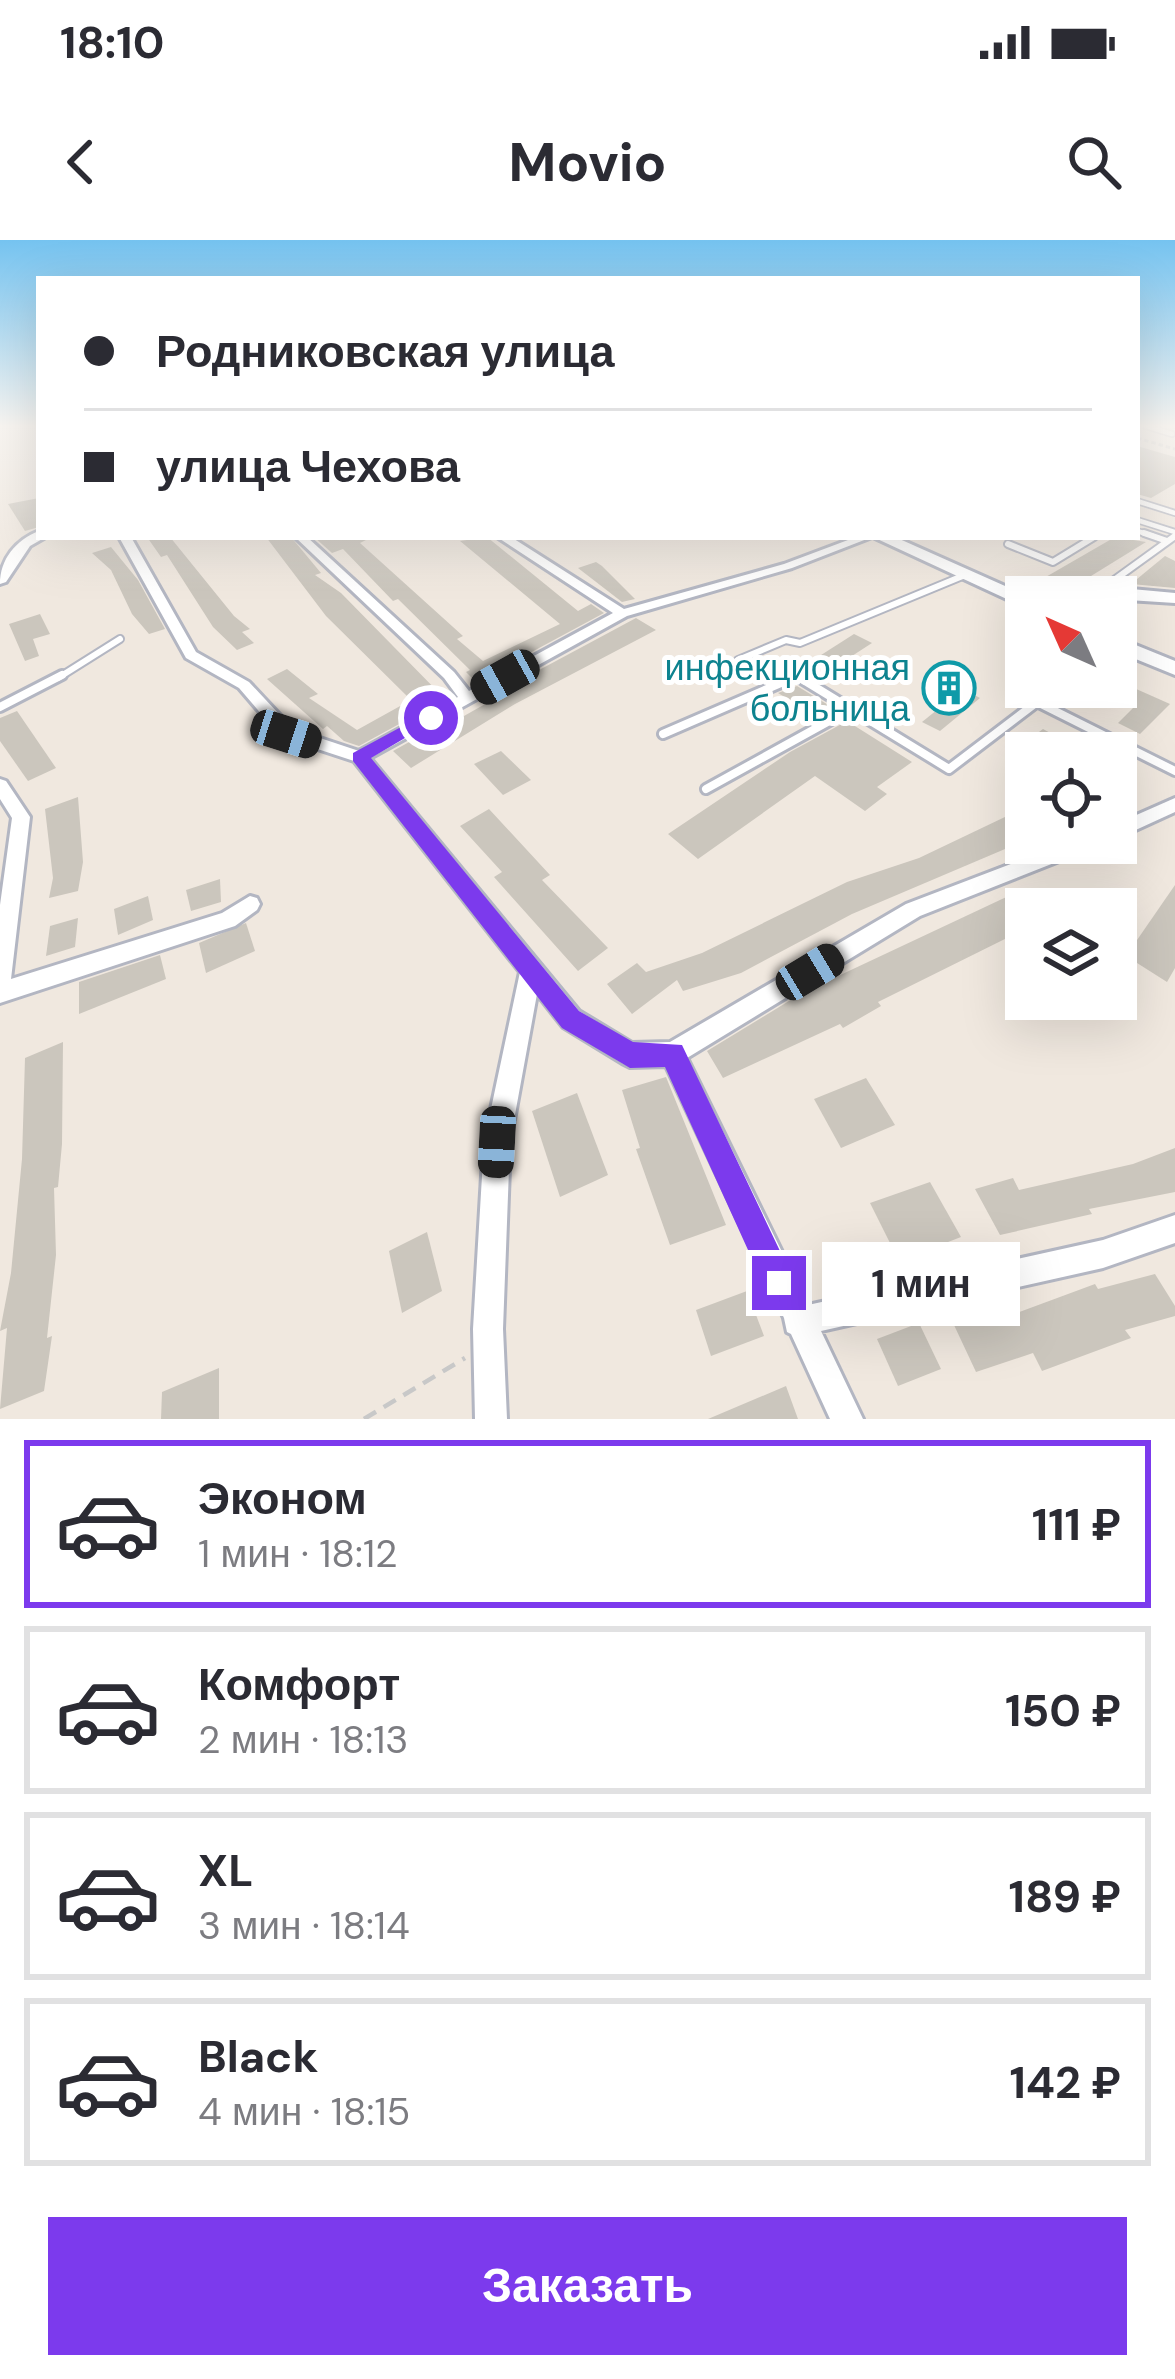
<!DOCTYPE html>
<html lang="ru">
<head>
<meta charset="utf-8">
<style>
	body { margin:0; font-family:"DM Sans",sans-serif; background:#f2f2f3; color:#2b2b33; height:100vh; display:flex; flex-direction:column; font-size:45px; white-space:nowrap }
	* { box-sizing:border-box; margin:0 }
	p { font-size:39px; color:#7c7c81 }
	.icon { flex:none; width:66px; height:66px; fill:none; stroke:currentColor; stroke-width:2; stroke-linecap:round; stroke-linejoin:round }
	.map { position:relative; height:1179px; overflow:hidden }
	.drawer { display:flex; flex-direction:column; background:#fff; flex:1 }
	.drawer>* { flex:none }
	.hud { position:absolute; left:36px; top:36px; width:1104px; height:264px; border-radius:0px; box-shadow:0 12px 48px #0002; display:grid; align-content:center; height:264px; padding:0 48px; background:#fff }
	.needle { width:78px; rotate:315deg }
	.buttons { position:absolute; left:1005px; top:336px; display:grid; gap:24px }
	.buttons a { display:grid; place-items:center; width:132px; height:132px; border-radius:0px; background:#fff; box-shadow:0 12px 48px #0002; font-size:60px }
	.end { position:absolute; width:54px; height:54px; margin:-27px; border:15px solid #7c3aed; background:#fff; box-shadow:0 0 0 6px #fff }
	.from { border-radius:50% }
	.bubble { position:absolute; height:84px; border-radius:0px; background:#fff; box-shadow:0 12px 48px #0002; font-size:39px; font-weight:700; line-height:84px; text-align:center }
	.car { position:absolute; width:36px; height:72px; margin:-36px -18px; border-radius:15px; box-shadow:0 0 9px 3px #0007; background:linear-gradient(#222 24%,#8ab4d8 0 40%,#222 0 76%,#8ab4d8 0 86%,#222 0) }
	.hud b { display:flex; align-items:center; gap:42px; height:114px; font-size:45px }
	.hud b+b { border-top:3px solid #e1e1e2 }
	.hud i { width:30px; height:30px; background:#2b2b33 }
	ul { padding:21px 0 0; list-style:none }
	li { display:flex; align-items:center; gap:36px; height:168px; margin:0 24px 18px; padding:0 24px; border:6px solid #e1e1e2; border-radius:0px }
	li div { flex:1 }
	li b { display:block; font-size:45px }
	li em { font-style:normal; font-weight:700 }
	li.current { border-color:#7c3aed }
	li>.icon { width:108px; height:108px; stroke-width:1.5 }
	.button { display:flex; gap:24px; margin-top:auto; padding:24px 48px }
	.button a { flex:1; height:138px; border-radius:0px; background:#7c3aed; color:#fff; font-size:48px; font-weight:700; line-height:138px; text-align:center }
	.status { display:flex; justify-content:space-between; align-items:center; height:84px; padding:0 60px; background:#fff; direction:ltr }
	.status svg { height:33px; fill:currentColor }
	header { display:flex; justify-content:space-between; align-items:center; height:156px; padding:0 48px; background:#fff; font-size:54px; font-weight:700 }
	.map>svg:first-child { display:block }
	.building { fill:#cbc6bd }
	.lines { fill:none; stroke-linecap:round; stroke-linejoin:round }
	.service-far2-casing { stroke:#b3b6c2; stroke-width:8 }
	.service-far1-casing { stroke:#b3b6c2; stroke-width:10 }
	.service-casing { stroke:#b3b6c2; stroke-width:14 }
	.minor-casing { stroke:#b3b6c2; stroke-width:6 }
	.tertiary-casing { stroke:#b3b6c2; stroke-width:6 }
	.secondary-casing { stroke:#b3b6c2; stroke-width:6 }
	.path-far1 { stroke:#c8c8c8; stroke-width:3; stroke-dasharray:4.5 3; stroke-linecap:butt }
	.path { stroke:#c8c8c8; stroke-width:4.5; stroke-dasharray:14 9; stroke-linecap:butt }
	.service-far2 { stroke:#fff; stroke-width:4.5 }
	.service-far1 { stroke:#fff; stroke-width:6 }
	.service { stroke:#fff; stroke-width:8 }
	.minor { fill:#fff; fill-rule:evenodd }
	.tertiary { fill:#fff; fill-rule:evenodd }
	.secondary { fill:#fff; fill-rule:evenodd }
	.route { fill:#7c3aed }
	.labels { text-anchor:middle; stroke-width:10; stroke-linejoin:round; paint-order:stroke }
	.culture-label { font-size:36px; fill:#0d838f; stroke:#fff; text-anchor:end }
</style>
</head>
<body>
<div class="status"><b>18:10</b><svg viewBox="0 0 49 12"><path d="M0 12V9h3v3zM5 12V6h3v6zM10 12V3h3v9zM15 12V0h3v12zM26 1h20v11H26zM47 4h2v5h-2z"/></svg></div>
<header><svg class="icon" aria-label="back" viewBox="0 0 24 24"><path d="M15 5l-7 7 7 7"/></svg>Movio<svg class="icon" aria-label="search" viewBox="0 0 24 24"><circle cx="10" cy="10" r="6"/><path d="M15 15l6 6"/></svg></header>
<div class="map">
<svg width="1175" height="1179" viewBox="0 0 1175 1179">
	<rect width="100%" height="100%" fill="#f0e8df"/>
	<!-- building -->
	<g class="building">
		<path d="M1137 206 1175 217V244L1151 258 1137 254Z"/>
		<path d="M39 258V287L25 291 8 264Z"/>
		<path d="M147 297H170L234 376 250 389 242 392 254 403 237 410 213 387 167 315 161 317Z"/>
		<path d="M266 297H291L321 333 315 335 341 353 445 459 359 506 344 501 327 486 323 489 267 439 287 429 318 454 309 458 357 490 411 460 326 376Z"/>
		<path d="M314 297H372L360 303 463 396 457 399 483 421 560 384 460 301 487 297 578 371 591 364 604 373 476 442 466 432 470 430 398 359 393 361 343 309 332 313Z"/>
		<path d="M1115 297 1146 302 1070 349 1044 338Z"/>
		<path d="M111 307 138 340 165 389 149 394 132 374 111 330 92 313Z"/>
		<path d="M1165 316 1175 321V348L1131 344Z"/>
		<path d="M596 322 602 326 635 359 622 362 578 328Z"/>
		<path d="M40 374 50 394 33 399 39 416 25 421 9 384Z"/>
		<path d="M636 378 656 390 515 464 411 528 393 511 461 473 464 476 494 459 491 456Z"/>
		<path d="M854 394 872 403 835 427 818 417Z"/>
		<path d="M1116 440 1170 464 1140 494 1118 483 1133 468 1087 447H1116Z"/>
		<path d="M797 446 830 466 817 476 778 453Z"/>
		<path d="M963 449 980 458 940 491 922 482Z"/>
		<path d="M17 471 56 528 28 541 0 501V478Z"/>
		<path d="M847 481 912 522 877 547 887 554 865 571 815 536 698 619 668 594 790 512Z"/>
		<path d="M1043 489 1087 513H1050L1027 501Z"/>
		<path d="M501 511 531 540 503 555 474 524Z"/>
		<path d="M78 557 83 622 78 651 49 658 53 638 45 569Z"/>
		<path d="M1026 567V600L852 674 741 733 683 751 677 740 632 774 607 744 637 723 646 732 702 713 847 642 919 618Z"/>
		<path d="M489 569 550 635 542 640 608 708 578 731 494 637 502 632 460 586Z"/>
		<path d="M220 639 221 662 191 671 186 650Z"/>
		<path d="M1175 645V728L1167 742 1126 716Z"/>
		<path d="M1017 652 1026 661V705L1015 694 878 762 881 766 843 788 840 784 723 838 707 811 802 753Z"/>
		<path d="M148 656 153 680 118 695 114 669Z"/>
		<path d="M78 678 75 707 46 716 50 686Z"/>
		<path d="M246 683 255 711 206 733 199 703Z"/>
		<path d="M160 715 166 739 79 774V742Z"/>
		<path d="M63 802 62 904 58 947 54 948 56 1015 47 1098 52 1096 44 1151 0 1169 7 1088 0 1091 11 1033 22 919 25 818Z"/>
		<path d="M666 837 726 985 670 1005 636 909 640 908 622 850Z"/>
		<path d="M866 838 895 885 841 908 814 859Z"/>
		<path d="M577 853 608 935 560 957 532 871Z"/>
		<path d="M1175 908V952L1089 969 1092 974 1000 995 975 949 1013 938 1019 950 1133 924Z"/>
		<path d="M930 942 961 997 899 1021 870 963Z"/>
		<path d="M427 992 442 1051 402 1073 389 1011Z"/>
		<path d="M1155 1034 1175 1066V1076L1125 1090 1131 1098 1042 1131 1033 1113 976 1132 954 1085 991 1074 995 1081 1095 1044 1098 1049Z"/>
		<path d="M747 1051 764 1096 711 1116 696 1070Z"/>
		<path d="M919 1083 941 1129 898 1146 877 1099Z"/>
		<path d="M219 1128V1179H161L162 1152Z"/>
		<path d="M786 1146 798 1179H708Z"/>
	</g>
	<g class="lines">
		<!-- service-far2 casing -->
		<g class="service-far2-casing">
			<g id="service-far2">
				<path d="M1146 186 1172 194"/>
				<path d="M1137 261 1175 273"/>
				<path d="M1137 280 1175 292"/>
				<path d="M1137 291 1153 296"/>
			</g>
		</g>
		<!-- service-far1 casing -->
		<g class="service-far1-casing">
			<g id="service-far1">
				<path d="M1144 293 1167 301"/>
				<path d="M1008 304 1053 322 1094 297"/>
				<path d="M1099 351 1175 296"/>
				<path d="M738 420 786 400 800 403 965 335"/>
				<path d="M58 438 120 399"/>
				<path d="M792 438H801"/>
			</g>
		</g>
		<!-- service casing -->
		<g class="service-casing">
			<g id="service">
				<path d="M0 467 62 435"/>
				<path d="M663 494 797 436 949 529 1037 462 1175 531"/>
				<path d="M706 549 851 469"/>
			</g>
		</g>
		<!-- minor casing -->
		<g class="minor-casing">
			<g id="minor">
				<path d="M119 297H131L196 412 249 442 293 489 359 511 458 457 444 438 295 297H307L454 432 469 451 613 373 497 297H511L624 369 784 324 856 297H872L792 328 627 376 370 518 579 771 632 803 670 802 906 664 1066 603H1095L1092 608 920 676 687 818 808 1065 1103 1000 1175 975V1003L1103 1028 821 1091 863 1179H830L791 1094 787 1092 784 1078 666 826 630 827 622 823 563 787 537 754 510 902 503 1089 507 1179H475L473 1089 484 902 520 732 354 521 281 497 239 448 186 418Z"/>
				<path d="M0 539 6 541 30 577 11 739 222 673 250 656 257 658 260 664 257 670 235 686 0 763V665L12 578 0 559Z"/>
				<path d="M1175 558V572L1116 599V584Z"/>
			</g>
		</g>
		<!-- tertiary casing -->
		<g class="tertiary-casing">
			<g id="tertiary">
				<path d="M39 291V297L44 298 30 306 6 342 0 344C0 319 16 300 39 291Z"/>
				<path d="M1099 346 1175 353V363L1081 357Z"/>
			</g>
		</g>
		<!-- secondary casing -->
		<g class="secondary-casing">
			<g id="secondary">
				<path d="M873 297H895L1030 357H1026V368Z"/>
				<path d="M1116 397 1175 421V435L1116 411Z"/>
			</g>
		</g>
		<!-- path-far1 -->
		<path class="path-far1" d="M1137 198 1175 209"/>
		<!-- path -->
		<path class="path" d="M364 1179 465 1118"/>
		<!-- service-far2 -->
		<use href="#service-far2" class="service-far2"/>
		<!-- service-far1 -->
		<use href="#service-far1" class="service-far1"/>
		<!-- service -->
		<use href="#service" class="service"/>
		<!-- minor -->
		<use href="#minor" class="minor"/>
		<!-- tertiary -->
		<use href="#tertiary" class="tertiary"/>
		<!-- secondary -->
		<use href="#secondary" class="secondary"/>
	</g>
	<!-- sky -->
	<linearGradient id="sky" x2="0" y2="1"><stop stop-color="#75c3f0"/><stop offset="0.53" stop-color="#f8f5f1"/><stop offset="1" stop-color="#f8f5f1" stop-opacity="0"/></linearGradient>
	<rect width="1175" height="351" fill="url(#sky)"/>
	<!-- route -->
	<path class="route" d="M425 474 439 478 371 518 579 771 633 802 682 805 790 1032 794 1043 790 1054 779 1059 768 1054 665 827 630 828 562 788 353 521V513Z"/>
	<!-- icons -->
	<defs>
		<g id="building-ring" transform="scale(2.7)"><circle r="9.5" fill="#fff" stroke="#0f9aa8" stroke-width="1.5"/><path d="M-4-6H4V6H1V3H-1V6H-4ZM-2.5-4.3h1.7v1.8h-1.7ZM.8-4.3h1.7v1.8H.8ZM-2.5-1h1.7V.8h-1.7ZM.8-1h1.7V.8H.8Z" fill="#0f9aa8"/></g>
	</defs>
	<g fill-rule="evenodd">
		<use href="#building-ring" x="949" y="448"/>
	</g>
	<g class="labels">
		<!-- culture labels -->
		<g class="culture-label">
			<text x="910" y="440">инфекционная<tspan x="910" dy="41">больница</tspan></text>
		</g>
	</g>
</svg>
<div class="buttons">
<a><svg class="needle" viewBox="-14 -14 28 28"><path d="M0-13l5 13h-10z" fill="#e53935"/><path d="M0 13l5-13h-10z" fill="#7c7c81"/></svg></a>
<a><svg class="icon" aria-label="locate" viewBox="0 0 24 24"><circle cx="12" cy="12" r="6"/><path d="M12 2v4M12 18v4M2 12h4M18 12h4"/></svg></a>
<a><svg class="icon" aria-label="layers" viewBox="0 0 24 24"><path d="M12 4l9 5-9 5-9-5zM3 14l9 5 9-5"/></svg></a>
</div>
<i class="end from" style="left:431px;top:478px"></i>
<i class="end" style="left:779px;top:1043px"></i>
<div class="bubble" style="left:822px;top:1002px;width:198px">1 мин</div>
<i class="car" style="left:505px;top:437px;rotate:241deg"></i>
<i class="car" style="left:286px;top:494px;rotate:108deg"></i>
<i class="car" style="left:810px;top:732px;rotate:59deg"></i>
<i class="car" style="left:497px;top:902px;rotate:183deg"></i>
<div class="hud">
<b><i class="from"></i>Родниковская улица</b>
<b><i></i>улица Чехова</b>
</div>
</div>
<section class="drawer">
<ul>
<li class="current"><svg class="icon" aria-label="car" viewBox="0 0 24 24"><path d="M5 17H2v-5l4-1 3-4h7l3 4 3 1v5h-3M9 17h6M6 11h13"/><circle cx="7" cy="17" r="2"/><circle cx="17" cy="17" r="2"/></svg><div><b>Эконом</b><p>1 мин · 18:12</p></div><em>111 ₽</em></li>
<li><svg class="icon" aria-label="car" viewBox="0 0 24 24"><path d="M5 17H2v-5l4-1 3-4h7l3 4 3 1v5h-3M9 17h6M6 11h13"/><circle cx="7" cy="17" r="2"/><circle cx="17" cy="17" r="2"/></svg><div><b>Комфорт</b><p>2 мин · 18:13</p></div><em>150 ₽</em></li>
<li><svg class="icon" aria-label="car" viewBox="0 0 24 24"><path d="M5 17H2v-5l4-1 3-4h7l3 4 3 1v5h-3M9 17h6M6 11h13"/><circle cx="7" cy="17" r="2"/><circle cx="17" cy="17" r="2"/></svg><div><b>XL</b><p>3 мин · 18:14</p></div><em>189 ₽</em></li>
<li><svg class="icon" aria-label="car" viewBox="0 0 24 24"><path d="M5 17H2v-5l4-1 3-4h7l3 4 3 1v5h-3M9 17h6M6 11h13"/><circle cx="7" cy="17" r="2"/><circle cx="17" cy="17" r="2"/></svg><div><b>Black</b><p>4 мин · 18:15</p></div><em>142 ₽</em></li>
</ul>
<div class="button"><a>Заказать</a></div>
</section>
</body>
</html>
